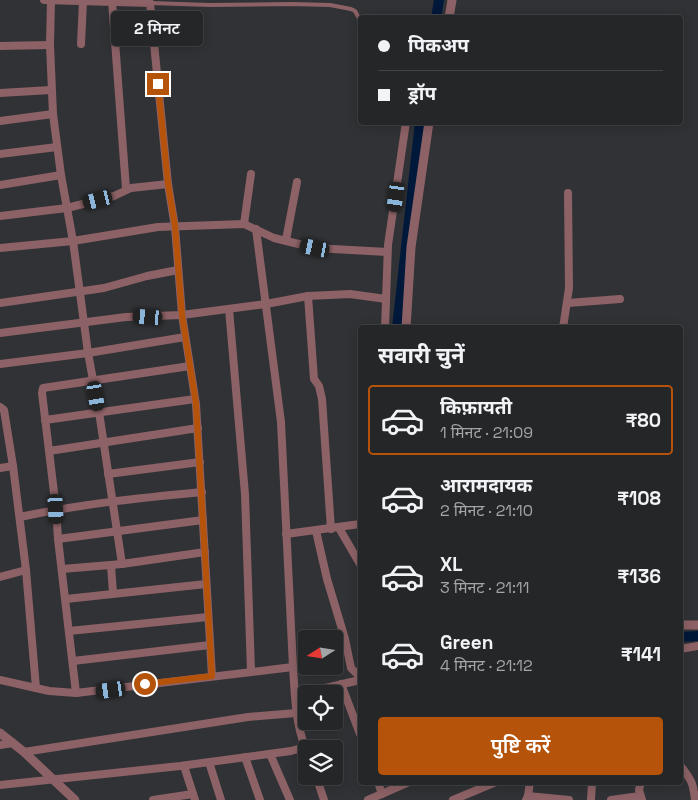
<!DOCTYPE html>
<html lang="hi">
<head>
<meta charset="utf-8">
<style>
	body { margin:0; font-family:"Space Grotesk","Noto Sans Devanagari",sans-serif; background:#2d2e30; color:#f1f3f6; height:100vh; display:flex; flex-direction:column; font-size:19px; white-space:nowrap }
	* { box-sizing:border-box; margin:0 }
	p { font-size:16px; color:#a3a5a8 }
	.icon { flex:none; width:28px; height:28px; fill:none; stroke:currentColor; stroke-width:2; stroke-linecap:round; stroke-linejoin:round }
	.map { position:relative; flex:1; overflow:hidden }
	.drawer { position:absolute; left:358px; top:325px; width:325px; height:460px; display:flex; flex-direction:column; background:#252628; border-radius:5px; box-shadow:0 2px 12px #0003,0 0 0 1px #424345 }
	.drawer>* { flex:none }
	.hud { position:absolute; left:358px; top:15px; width:325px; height:110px; border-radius:5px; box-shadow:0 2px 12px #0003,0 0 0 1px #424345; display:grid; align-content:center; height:110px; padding:0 20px; background:#252628 }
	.needle { width:32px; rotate:258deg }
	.fabs { position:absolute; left:298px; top:630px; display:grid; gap:10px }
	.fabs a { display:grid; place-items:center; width:45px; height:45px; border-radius:5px; background:#252628; box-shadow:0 2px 12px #0003,0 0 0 1px #424345; font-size:25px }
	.end { position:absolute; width:22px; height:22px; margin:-11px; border:6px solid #b45309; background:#fff; box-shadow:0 0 0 2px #fff }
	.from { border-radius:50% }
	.bubble { position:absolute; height:35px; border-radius:5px; background:#252628; box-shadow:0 2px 12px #0003,0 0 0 1px #424345; font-size:16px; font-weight:600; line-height:35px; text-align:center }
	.car { position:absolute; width:15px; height:30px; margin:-15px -8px; border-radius:6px; box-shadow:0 0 4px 1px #0007; background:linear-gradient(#222 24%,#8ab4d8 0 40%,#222 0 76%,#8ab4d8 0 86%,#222 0) }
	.hud b { display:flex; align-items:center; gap:18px; height:48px; font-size:19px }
	.hud b+b { border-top:1px solid #424345 }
	.hud i { width:12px; height:12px; background:#f1f3f6 }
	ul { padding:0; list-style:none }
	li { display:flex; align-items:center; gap:15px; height:70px; margin:0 10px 8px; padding:0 10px; border:2px solid transparent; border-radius:5px }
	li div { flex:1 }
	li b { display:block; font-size:19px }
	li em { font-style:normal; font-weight:600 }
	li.current { border-color:#b45309 }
	li>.icon { width:45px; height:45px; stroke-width:1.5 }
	h2 { padding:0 20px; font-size:22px; line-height:60px }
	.cta { display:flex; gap:10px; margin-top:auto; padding:10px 20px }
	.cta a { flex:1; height:58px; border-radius:5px; background:#b45309; color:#fff; font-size:20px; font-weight:600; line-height:58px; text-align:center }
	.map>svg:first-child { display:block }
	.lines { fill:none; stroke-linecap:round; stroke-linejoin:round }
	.canal { stroke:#00183a; stroke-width:10 }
	.service { stroke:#8d6266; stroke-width:4 }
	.minor { stroke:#8d6266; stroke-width:8 }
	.tertiary { stroke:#8d6266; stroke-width:9 }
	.route { stroke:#b45309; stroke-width:6 }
</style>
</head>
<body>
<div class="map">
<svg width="698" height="800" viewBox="0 0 698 800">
	<rect width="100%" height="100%" fill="#313235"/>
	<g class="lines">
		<!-- canal -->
		<g class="canal">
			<path d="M436 18 439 0"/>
			<path d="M397 328 420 122"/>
			<path d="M680 637 698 636"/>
		</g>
		<!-- service -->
		<path class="service" d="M150 3 210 5 292 4 330 5 351 9 355 11 360 20"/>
		<!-- minor -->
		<g class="minor">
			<path d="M44 0 150 3 168 184 175 227 182 315 196 404 212 676"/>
			<path d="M51 0 50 45 53 114 61 175 73 241 88 353 99 412 122 564"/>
			<path d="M112 1 126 189"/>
			<path d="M81 44 83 1"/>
			<path d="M0 46 50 45"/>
			<path d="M0 93 51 90"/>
			<path d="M0 121 53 114"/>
			<path d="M0 154 57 147"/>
			<path d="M0 185 61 175"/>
			<path d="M0 216 67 208 114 196 131 188 168 184"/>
			<path d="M244 224 251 174"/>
			<path d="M286 240 297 182"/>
			<path d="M0 248 73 241 158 227 244 224 274 238 315 248 387 252"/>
			<path d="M308 296 314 379 319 386 322 399 331 529"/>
			<path d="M0 303 104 288 147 276 178 270"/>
			<path d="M568 303 620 299"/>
			<path d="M229 309 245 494 251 671"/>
			<path d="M385 328 388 245 406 122"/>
			<path d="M563 328 569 288 568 193"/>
			<path d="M0 333 126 317 182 315 266 304 308 296 350 294 386 299"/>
			<path d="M0 364 88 353 185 337"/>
			<path d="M0 407 4 410 13 466 26 570 36 688"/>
			<path d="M45 420 195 399"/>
			<path d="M49 451 198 428"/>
			<path d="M0 468 13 466"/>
			<path d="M108 474 200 462"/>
			<path d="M20 517C80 504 140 498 202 492"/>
			<path d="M339 528 360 564"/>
			<path d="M316 531 327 579 345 639 351 668 360 677"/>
			<path d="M286 534 360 524"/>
			<path d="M58 539 56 509 42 393 43 388 190 366"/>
			<path d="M111 565 113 593"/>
			<path d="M62 569 122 564 205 552"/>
			<path d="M0 577 26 570"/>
			<path d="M66 599 206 584"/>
			<path d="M69 631 208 617"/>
			<path d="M680 649 698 646"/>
			<path d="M73 661 210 645"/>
			<path d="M0 680 49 691 76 693 293 667 281 422 256 229"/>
			<path d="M341 684 360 734"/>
			<path d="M76 693 58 539 203 520"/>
			<path d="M295 695 360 680"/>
			<path d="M0 745 13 743"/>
			<path d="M24 752 248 717 296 713"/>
			<path d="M270 754 290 800"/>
			<path d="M245 757 260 800"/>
			<path d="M209 762 221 800"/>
			<path d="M680 765C691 780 693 781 695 800"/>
			<path d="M184 766 195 800"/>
			<path d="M316 776 324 800"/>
			<path d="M378 782 382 794"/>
			<path d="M641 782 639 790 642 800"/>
			<path d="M0 785 180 766 291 751 305 747C295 721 295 694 293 667"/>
			<path d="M528 796 569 800"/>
			<path d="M153 800 193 794"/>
			<path d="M368 800 409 782"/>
			<path d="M453 800 496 782"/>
			<path d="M526 800 528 796 530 782"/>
			<path d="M591 800 592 782"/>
			<path d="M611 800 640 796"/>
		</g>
		<!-- tertiary -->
		<g class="tertiary">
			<path d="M449 18 452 0"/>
			<path d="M406 328 411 247 429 122"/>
			<path d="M680 625H698"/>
			<path d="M0 733 24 752 75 800"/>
		</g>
	</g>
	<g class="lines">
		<!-- route -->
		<path class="route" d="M145 684 212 676 196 404 182 315 175 226 168 184 158 84"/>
	</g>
</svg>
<div class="fabs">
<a><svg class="needle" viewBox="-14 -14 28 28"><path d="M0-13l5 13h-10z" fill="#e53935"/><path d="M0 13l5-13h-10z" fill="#a3a5a8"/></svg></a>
<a><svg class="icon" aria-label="locate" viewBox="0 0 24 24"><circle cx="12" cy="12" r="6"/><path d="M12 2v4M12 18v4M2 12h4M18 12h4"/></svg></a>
<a><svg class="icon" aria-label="layers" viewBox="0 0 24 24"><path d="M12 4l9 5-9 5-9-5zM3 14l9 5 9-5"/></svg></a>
</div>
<i class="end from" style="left:145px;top:684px"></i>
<i class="end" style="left:158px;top:84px"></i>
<div class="bubble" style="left:111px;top:11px;width:92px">2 मिनट</div>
<i class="car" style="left:396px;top:197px;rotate:188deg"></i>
<i class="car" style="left:98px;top:200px;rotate:256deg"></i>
<i class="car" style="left:315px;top:248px;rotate:282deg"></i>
<i class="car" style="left:148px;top:317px;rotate:274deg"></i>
<i class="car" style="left:96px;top:396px;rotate:170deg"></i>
<i class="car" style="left:56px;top:509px;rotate:177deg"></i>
<i class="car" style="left:111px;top:690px;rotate:262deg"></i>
<div class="hud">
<b><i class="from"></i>पिकअप</b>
<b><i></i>ड्रॉप</b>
</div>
<section class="drawer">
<h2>सवारी चुनें</h2>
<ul>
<li class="current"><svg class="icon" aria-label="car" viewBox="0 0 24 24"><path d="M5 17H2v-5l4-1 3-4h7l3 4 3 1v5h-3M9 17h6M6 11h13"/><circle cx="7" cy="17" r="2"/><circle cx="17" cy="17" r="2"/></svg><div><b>किफ़ायती</b><p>1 मिनट · 21:09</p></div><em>₹80</em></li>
<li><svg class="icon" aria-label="car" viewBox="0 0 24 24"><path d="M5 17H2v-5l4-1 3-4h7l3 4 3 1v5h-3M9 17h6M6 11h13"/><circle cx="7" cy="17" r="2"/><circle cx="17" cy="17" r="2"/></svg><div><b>आरामदायक</b><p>2 मिनट · 21:10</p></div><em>₹108</em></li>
<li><svg class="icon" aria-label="car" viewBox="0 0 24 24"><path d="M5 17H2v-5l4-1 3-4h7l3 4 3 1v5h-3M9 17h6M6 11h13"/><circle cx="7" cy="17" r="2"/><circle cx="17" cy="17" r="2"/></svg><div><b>XL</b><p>3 मिनट · 21:11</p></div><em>₹136</em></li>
<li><svg class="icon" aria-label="car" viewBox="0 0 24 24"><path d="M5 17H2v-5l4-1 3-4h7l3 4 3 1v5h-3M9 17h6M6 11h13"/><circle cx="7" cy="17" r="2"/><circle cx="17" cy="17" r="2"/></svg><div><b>Green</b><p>4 मिनट · 21:12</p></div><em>₹141</em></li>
</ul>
<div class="cta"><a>पुष्टि करें</a></div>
</section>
</div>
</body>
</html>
